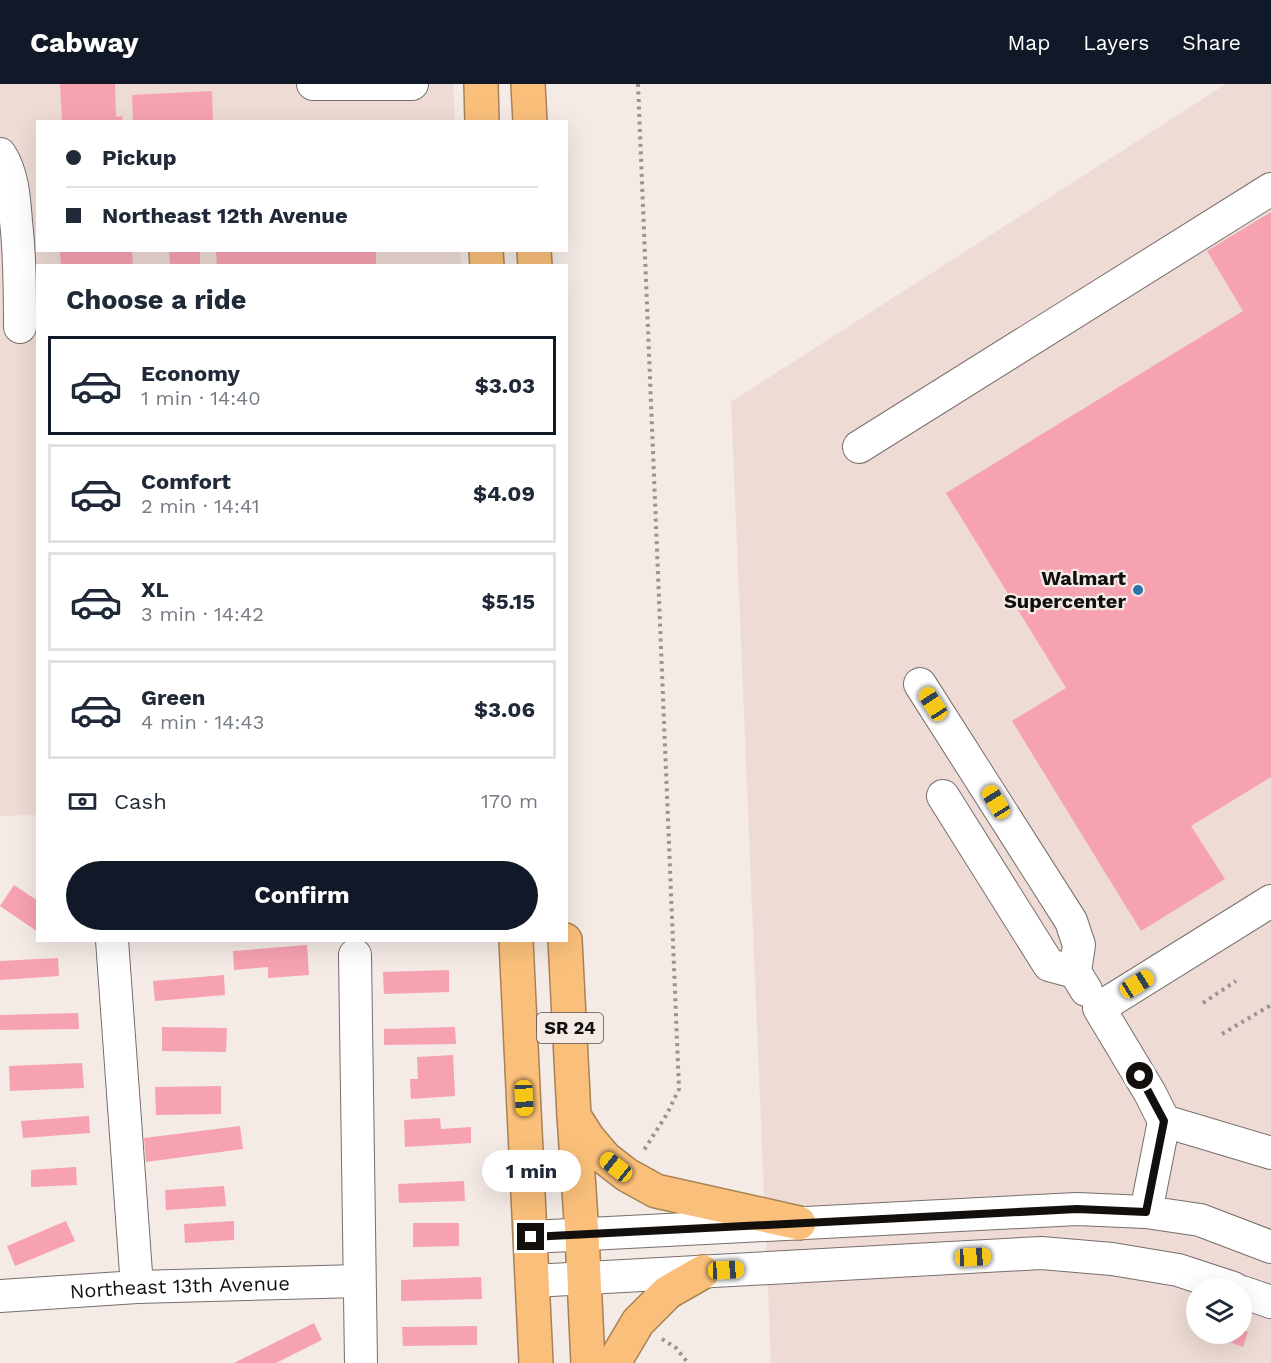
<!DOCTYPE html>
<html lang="en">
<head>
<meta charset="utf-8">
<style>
	body { margin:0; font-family:"Work Sans",sans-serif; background:#f6f6f7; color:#1f2937; height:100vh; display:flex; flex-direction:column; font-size:22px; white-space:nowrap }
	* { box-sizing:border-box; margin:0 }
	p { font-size:20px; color:#747a83 }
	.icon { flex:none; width:33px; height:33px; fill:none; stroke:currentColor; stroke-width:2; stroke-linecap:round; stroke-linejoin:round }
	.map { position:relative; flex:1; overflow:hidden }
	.panel { position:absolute; left:36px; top:180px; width:532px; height:678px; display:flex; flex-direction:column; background:#fff; border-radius:0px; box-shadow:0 6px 24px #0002 }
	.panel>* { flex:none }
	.top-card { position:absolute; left:36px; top:36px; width:532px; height:132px; border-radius:0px; box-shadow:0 6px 24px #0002; display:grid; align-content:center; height:132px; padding:0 30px; background:#fff }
	.buttons { position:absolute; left:1186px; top:1194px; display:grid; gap:12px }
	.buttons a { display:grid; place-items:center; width:66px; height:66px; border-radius:50%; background:#fff; box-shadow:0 6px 24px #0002; font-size:30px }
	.end { position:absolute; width:27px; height:27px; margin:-14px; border:8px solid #120f0d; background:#fff; box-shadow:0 0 0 3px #fff }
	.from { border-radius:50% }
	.bubble { position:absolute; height:42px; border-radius:21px; background:#fff; box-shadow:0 6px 24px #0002; font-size:20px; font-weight:700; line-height:42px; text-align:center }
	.car { position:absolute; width:18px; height:36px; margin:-18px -9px; border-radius:8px; box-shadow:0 0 4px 2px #0007; background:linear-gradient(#f5c518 24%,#345 0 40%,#f5c518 0 76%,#345 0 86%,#f5c518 0) }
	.top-card b { display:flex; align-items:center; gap:21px; height:57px; font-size:22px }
	.top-card b+b { border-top:2px solid #e0e1e3 }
	.top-card i { width:15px; height:15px; background:#1f2937 }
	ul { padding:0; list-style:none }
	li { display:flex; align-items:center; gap:18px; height:99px; margin:0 12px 9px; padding:0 18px; border:3px solid #e0e1e3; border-radius:0px }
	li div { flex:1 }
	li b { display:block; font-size:22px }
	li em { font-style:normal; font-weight:700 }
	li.current { border-color:#111827 }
	li>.icon { width:54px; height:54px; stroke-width:1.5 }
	h2 { padding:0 30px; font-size:27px; line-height:72px }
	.pay { display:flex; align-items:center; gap:15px; height:66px; padding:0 30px; font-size:22px }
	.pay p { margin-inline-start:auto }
	.cta { display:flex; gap:12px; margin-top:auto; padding:12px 30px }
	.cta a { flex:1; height:69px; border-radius:36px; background:#111827; color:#fff; font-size:24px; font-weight:700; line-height:69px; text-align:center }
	header { display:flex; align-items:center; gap:36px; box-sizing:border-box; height:84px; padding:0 30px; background:#111827; color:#fff }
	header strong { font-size:28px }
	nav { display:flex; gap:33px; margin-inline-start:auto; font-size:21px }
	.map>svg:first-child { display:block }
	.built { fill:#eedbd5; fill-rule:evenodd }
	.building { fill:#f7a2b1 }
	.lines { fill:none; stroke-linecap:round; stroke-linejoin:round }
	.minor-casing { stroke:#776e6b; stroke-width:34 }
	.highway-casing { stroke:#a98254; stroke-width:36 }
	.path { stroke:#9a938f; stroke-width:4; stroke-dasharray:3 4.5; stroke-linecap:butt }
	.minor { stroke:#fff; stroke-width:32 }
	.highway { stroke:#fac07b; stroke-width:33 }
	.route { stroke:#120f0d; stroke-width:8 }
	.poi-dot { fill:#2c73a8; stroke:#f4eae6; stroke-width:2 }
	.labels { text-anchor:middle; stroke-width:4.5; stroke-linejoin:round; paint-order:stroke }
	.shield { fill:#f4eae6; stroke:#56514e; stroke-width:1.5 }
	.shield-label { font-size:18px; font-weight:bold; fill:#120f0d }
	.poi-label { font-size:20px; font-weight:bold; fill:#120f0d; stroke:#f4eae6; text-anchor:end }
	.street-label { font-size:20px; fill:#120f0d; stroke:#f4eae6 }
</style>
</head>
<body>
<header>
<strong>Cabway</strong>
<nav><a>Map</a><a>Layers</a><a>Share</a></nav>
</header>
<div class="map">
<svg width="1271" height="1279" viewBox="0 0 1271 1279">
	<rect width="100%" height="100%" fill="#f4eae6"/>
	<!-- built -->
	<g class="built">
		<path d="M0 0H453L455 37 38 38V166H460L461 181 38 182 37 731 0 732Z"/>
		<path d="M1226 0H1271V1279H771L731 318ZM1197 1204H1242V1250H1197Z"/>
	</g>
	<!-- building -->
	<g class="building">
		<path d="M60 0H115L116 33 122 32 123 38H62Z"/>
		<path d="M212 7 213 38H133L132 11Z"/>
		<path d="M1271 128V693L1191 742 1225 795 1141 847 1012 637 1066 604 946 409 1243 227 1207 167Z"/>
		<path d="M79 166H132L133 182H61L60 167Z"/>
		<path d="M169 166H200V182H170Z"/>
		<path d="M216 166H376V182H217Z"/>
		<path d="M14 801 38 817V848L0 822Z"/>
		<path d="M307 861 309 891 268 894V883L234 886 233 867Z"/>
		<path d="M58 874 59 892 0 896V877Z"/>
		<path d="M449 886V908L384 910 383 888Z"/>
		<path d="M224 891 225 911 155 917 153 897Z"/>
		<path d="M78 929 79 945 0 946V931Z"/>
		<path d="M162 943 227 944 226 968 162 967Z"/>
		<path d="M455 943 456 960 384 961V945Z"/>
		<path d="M453 971 455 1012 411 1015 410 995H418L417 973Z"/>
		<path d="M82 979 84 1004 10 1007 9 982Z"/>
		<path d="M221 1002V1030L156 1031 155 1003Z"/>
		<path d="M89 1032 90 1049 23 1054 21 1037Z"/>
		<path d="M440 1034 441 1045 471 1043V1059L405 1063 404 1036Z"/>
		<path d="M240 1042 243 1065 146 1078 144 1054Z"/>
		<path d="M76 1083 77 1101 31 1103V1086Z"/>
		<path d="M464 1097 465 1117 399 1119 398 1100Z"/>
		<path d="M224 1102 226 1122 166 1126 165 1106Z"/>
		<path d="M66 1137 75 1157 15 1182 7 1162Z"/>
		<path d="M234 1137V1156L185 1159 184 1140Z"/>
		<path d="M413 1139H459V1162L413 1163Z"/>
		<path d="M481 1193 482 1215 401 1217V1196Z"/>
		<path d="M314 1239 322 1256 276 1279H234Z"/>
		<path d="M477 1242V1261L403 1262 402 1243Z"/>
		<path d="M1242 1246 1248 1248 1243 1263 1216 1253 1218 1250H1242Z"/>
	</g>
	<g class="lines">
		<!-- minor casing -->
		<g class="minor-casing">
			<g id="minor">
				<path d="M313 0H412"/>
				<path d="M0 70C13 90 14 114 16 137 20 172 20 207 20 243"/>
				<path d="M859 363 1271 105"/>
				<path d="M920 600 1071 837 1079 861 1075 888"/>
				<path d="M943 712 1049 881 1075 888 1086 906"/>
				<path d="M112 856 137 1203"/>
				<path d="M355 871 361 1279"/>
				<path d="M1164 1037 1271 1069"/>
				<path d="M1146 1128 1164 1037 1150 1009 1099 924 1271 817"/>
				<path d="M531 1153 1077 1125 1146 1128 1200 1136 1271 1163"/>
				<path d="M533 1197 1041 1169 1112 1175 1178 1186 1233 1204"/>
				<path d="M1242 1208 1271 1218"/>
				<path id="s1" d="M0 1212 137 1203 359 1197"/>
			</g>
		</g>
		<!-- highway casing -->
		<g class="highway-casing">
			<g id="highway">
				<path d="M481 0 482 38"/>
				<path d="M528 0 530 38"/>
				<path d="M486 166 487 182"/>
				<path d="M534 166 535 182"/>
				<path d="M516 856 536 1279"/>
				<path d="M565 856 574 1032 582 1151 588 1279"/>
				<path d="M574 1032 588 1054 605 1074 627 1091 656 1107 799 1139"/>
				<path d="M616 1279 619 1270 638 1238 668 1208 703 1188"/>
			</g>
		</g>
		<!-- path -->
		<g class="path">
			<path d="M638 0 679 1005 667 1030 644 1066"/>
			<path d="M1203 919 1236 897"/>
			<path d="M1222 950 1271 921"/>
			<path d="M662 1255 676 1264 688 1279"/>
		</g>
		<!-- minor -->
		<use href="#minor" class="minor"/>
		<!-- highway -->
		<use href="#highway" class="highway"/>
	</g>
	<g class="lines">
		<!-- route -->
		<path class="route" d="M531 1153 1077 1125 1146 1128 1164 1037 1140 992"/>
	</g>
	<!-- markers -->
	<circle class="poi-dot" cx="1138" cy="506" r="6"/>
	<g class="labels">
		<!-- shield labels -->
		<rect class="shield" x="537" y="929" width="66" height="30" rx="4.5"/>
		<g class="shield-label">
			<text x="570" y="950">SR 24</text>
		</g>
		<!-- poi labels -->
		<g class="poi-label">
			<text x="1126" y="501">Walmart<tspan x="1126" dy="23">Supercenter</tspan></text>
		</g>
		<!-- street labels -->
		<g class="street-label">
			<text dy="7" stroke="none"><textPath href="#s1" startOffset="180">Northeast 13th Avenue</textPath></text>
		</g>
	</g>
</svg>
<div class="buttons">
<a><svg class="icon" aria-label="layers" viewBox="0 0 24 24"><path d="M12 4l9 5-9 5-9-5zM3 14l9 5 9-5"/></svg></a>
</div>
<i class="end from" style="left:1140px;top:992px"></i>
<i class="end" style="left:531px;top:1153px"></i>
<div class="bubble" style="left:482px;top:1066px;width:99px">1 min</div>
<i class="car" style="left:933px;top:620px;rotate:327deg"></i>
<i class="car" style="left:996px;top:718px;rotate:328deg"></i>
<i class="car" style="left:1137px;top:900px;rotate:58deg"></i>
<i class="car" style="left:524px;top:1014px;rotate:177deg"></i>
<i class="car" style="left:616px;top:1083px;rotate:309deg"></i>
<i class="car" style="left:973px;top:1173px;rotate:87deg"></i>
<i class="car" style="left:726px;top:1186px;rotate:87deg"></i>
<div class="top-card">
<b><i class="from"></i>Pickup</b>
<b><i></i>Northeast 12th Avenue</b>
</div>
<section class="panel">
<h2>Choose a ride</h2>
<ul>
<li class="current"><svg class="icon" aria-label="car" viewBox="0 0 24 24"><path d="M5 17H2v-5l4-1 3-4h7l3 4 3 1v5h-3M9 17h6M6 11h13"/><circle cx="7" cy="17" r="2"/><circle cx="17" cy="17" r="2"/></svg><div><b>Economy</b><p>1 min · 14:40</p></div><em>$3.03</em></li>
<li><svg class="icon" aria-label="car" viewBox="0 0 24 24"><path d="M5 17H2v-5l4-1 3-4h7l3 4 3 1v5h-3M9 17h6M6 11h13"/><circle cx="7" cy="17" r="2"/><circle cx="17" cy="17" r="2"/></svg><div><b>Comfort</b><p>2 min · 14:41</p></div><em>$4.09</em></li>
<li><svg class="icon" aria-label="car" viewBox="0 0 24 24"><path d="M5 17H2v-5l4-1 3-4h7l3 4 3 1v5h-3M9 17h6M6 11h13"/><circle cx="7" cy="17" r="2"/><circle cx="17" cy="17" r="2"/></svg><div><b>XL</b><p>3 min · 14:42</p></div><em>$5.15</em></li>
<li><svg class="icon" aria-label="car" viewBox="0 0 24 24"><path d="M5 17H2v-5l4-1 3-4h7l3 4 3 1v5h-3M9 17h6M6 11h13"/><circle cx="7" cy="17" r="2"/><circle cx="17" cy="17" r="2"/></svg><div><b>Green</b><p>4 min · 14:43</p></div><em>$3.06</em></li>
</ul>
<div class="pay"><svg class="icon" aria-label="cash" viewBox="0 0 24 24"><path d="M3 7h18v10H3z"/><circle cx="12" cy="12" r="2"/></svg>Cash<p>170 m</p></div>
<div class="cta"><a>Confirm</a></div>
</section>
</div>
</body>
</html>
